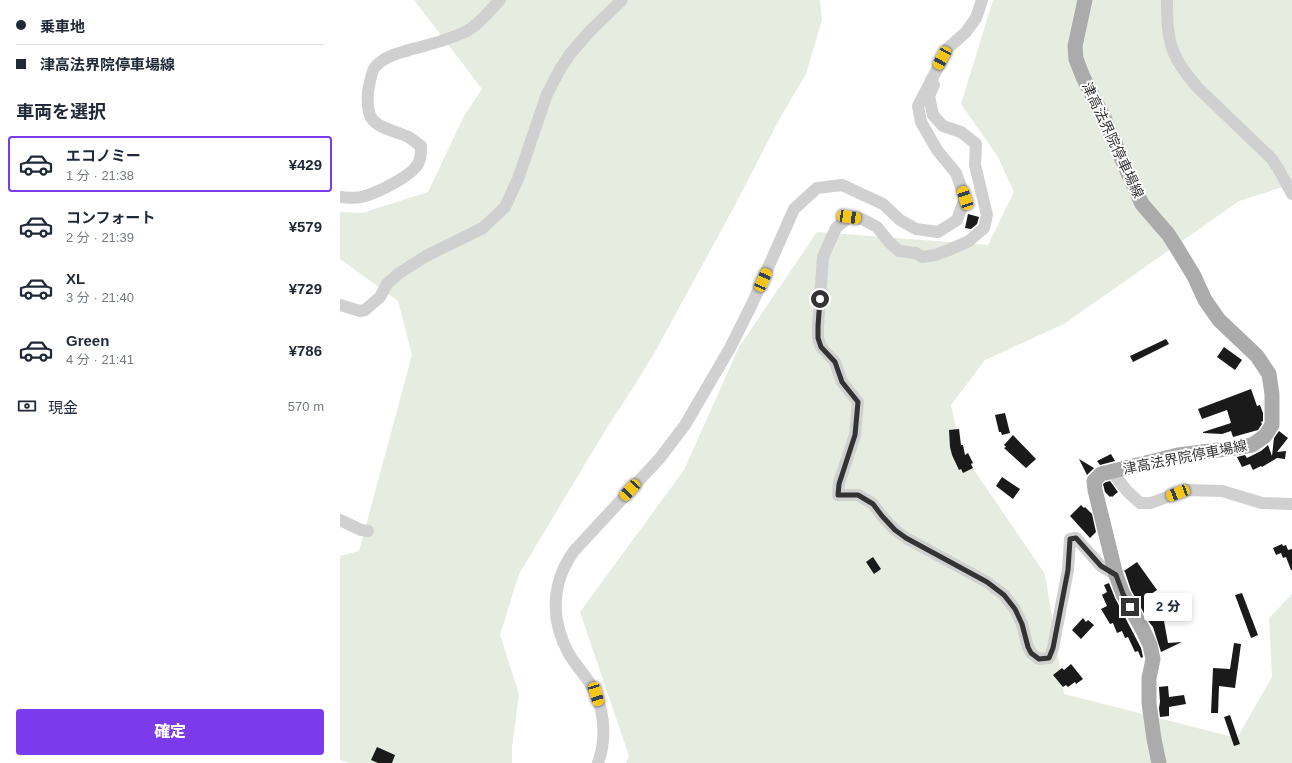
<!DOCTYPE html>
<html lang="ja">
<head>
<meta charset="utf-8">
<style>
	body { margin:0; font-family:Helvetica,"Noto Sans JP",sans-serif; background:#f6f6f7; color:#1f2937; height:100vh; display:flex; flex-direction:column; font-size:15px; white-space:nowrap }
	* { box-sizing:border-box; margin:0 }
	p { font-size:13px; color:#747a83 }
	.icon { flex:none; width:22px; height:22px; fill:none; stroke:currentColor; stroke-width:2; stroke-linecap:round; stroke-linejoin:round }
	.map { position:relative; flex:1; overflow:hidden }
	.panel { display:flex; flex-direction:column; background:#fff; width:340px }
	.panel>* { flex:none }
	.hud { display:grid; align-content:center; height:88px; padding:0 16px; background:#fff }
	.end { position:absolute; width:18px; height:18px; margin:-9px; border:5px solid #333; background:#fff; box-shadow:0 0 0 2px #fff }
	.from { border-radius:50% }
	.bubble { position:absolute; height:28px; border-radius:4px; background:#fff; box-shadow:0 2px 6px #0003; font-size:13px; font-weight:800; line-height:28px; text-align:center }
	.car { position:absolute; width:12px; height:24px; margin:-12px -6px; border-radius:5px; box-shadow:0 0 3px 1px #0007; background:linear-gradient(#f5c518 24%,#345 0 40%,#f5c518 0 76%,#345 0 86%,#f5c518 0) }
	.hud b { display:flex; align-items:center; gap:14px; height:38px; font-size:15px }
	.hud b+b { border-top:1px solid #e0e1e3 }
	.hud i { width:10px; height:10px; background:#1f2937 }
	ul { padding:0; list-style:none }
	li { display:flex; align-items:center; gap:12px; height:56px; margin:0 8px 6px; padding:0 8px; border:2px solid transparent; border-radius:4px }
	li div { flex:1 }
	li b { display:block; font-size:15px }
	li em { font-style:normal; font-weight:800 }
	li.active { border-color:#7c3aed }
	li>.icon { width:36px; height:36px; stroke-width:1.5 }
	h2 { padding:0 16px; font-size:18px; line-height:48px }
	.pay { display:flex; align-items:center; gap:10px; height:44px; padding:0 16px; font-size:15px }
	.pay p { margin-inline-start:auto }
	.button { display:flex; gap:8px; margin-top:auto; padding:8px 16px }
	.button a { flex:1; height:46px; border-radius:4px; background:#7c3aed; color:#fff; font-size:16px; font-weight:800; line-height:46px; text-align:center }
	main { display:flex; flex:1; min-height:0 }
	.map>svg:first-child { display:block }
	.green { fill:#e6ecdf }
	.building { fill:#1a1a1a }
	.lines { fill:none; stroke-linecap:round; stroke-linejoin:round }
	.minor { stroke:#d0d0d0; stroke-width:12 }
	.major { stroke:#ababab; stroke-width:15 }
	.route { stroke:#333; stroke-width:5 }
	.labels { text-anchor:middle; stroke-width:4; stroke-linejoin:round; paint-order:stroke }
	.street-label { font-size:14px; fill:#333; stroke:#fff }
</style>
</head>
<body>
<main>
<section class="panel">
<div class="hud">
<b><i class="from"></i>乗車地</b>
<b><i></i>津高法界院停車場線</b>
</div>
<h2>車両を選択</h2>
<ul>
<li class="active"><svg class="icon" aria-label="car" viewBox="0 0 24 24"><path d="M5 17H2v-5l4-1 3-4h7l3 4 3 1v5h-3M9 17h6M6 11h13"/><circle cx="7" cy="17" r="2"/><circle cx="17" cy="17" r="2"/></svg><div><b>エコノミー</b><p>1 分 · 21:38</p></div><em>¥429</em></li>
<li><svg class="icon" aria-label="car" viewBox="0 0 24 24"><path d="M5 17H2v-5l4-1 3-4h7l3 4 3 1v5h-3M9 17h6M6 11h13"/><circle cx="7" cy="17" r="2"/><circle cx="17" cy="17" r="2"/></svg><div><b>コンフォート</b><p>2 分 · 21:39</p></div><em>¥579</em></li>
<li><svg class="icon" aria-label="car" viewBox="0 0 24 24"><path d="M5 17H2v-5l4-1 3-4h7l3 4 3 1v5h-3M9 17h6M6 11h13"/><circle cx="7" cy="17" r="2"/><circle cx="17" cy="17" r="2"/></svg><div><b>XL</b><p>3 分 · 21:40</p></div><em>¥729</em></li>
<li><svg class="icon" aria-label="car" viewBox="0 0 24 24"><path d="M5 17H2v-5l4-1 3-4h7l3 4 3 1v5h-3M9 17h6M6 11h13"/><circle cx="7" cy="17" r="2"/><circle cx="17" cy="17" r="2"/></svg><div><b>Green</b><p>4 分 · 21:41</p></div><em>¥786</em></li>
</ul>
<div class="pay"><svg class="icon" aria-label="cash" viewBox="0 0 24 24"><path d="M3 7h18v10H3z"/><circle cx="12" cy="12" r="2"/></svg>現金<p>570 m</p></div>
<div class="button"><a>確定</a></div>
</section>
<div class="map">
<svg width="952" height="763" viewBox="0 0 952 763">
	<rect width="100%" height="100%" fill="#fff"/>
	<!-- green -->
	<g class="green">
		<path d="M74 0H480L482 20 466 74 440 118 394 207 316 350 293 388 268 426 179 574 160 635 179 694 172 747V763H10L0 760V556L19 551 72 355 58 301 0 259V212L22 213 88 192 124 116 142 89Z"/>
		<path d="M653 0H952V184L899 201 724 324 645 360 611 405 621 451 705 574 724 694 897 738 932 677 929 618 952 594V763H286L289 756 240 612 344 470 399 347 477 232 648 245 674 192 658 157 621 104Z"/>
	</g>
	<!-- building -->
	<g class="building">
		<path d="M628 214 639 217 637 224 631 229 625 228Z"/>
		<path d="M826 339 829 344 793 362 790 356Z"/>
		<path d="M884 347 902 360 895 370 877 357Z"/>
		<path d="M911 389 917 406 920 405 923 413V421L921 422 922 424 918 430 893 437 891 431 882 434 863 433V432L891 423 887 410 862 419 858 409Z"/>
		<path d="M665 413 670 433 662 435 661 432H659L655 415Z"/>
		<path d="M619 429 621 445H623L625 455 628 453 633 463 631 464 633 468 623 473 621 469 619 470 612 455 610 447 609 430Z"/>
		<path d="M939 431 948 438 937 452 946 451 945 459 937 458 922 467 921 466 913 470 910 464 902 467 897 457 905 455 907 458 921 451 928 445 932 456 934 438Z"/>
		<path d="M673 435 696 459 686 468 664 448 666 447 664 445Z"/>
		<path d="M771 454 775 461 760 465 757 461Z"/>
		<path d="M739 459 754 468 747 475Z"/>
		<path d="M662 477 680 489 673 499 656 486Z"/>
		<path d="M770 481 778 492 772 497 771 496 770 497 765 492 763 484 766 482Z"/>
		<path d="M741 505 744 508 745 507 752 514 756 532 750 538 730 516Z"/>
		<path d="M942 544 943 546 946 545 948 550 952 549V570H951L946 557 943 558 941 553 936 555 933 548Z"/>
		<path d="M533 557 541 569 534 574 526 562Z"/>
		<path d="M797 562 817 590 805 598 824 621 828 643 842 642 821 652 813 627 809 622 791 590 785 572 784 571Z"/>
		<path d="M769 583 775 598 801 648 803 657 801 658 798 651 795 652 788 637 785 638 782 631 777 633 773 623 770 624 761 609 767 606 762 595 767 592 764 585Z"/>
		<path d="M902 593 918 635 911 638 895 595Z"/>
		<path d="M743 618 746 622 748 620 754 625 741 639 732 630Z"/>
		<path d="M894 643 901 644 895 688 879 686 878 713H871L873 668 890 669Z"/>
		<path d="M731 664 743 679 736 684 735 682 728 687 726 685 723 687 713 675 722 668 724 670Z"/>
		<path d="M828 686 829 697 844 695 846 704 829 707V716L820 717 819 708 820 702 819 687Z"/>
		<path d="M890 715 900 744 894 746 884 717Z"/>
		<path d="M37 747 55 755 52 763H38L31 760Z"/>
	</g>
	<g class="lines">
		<!-- minor -->
		<g class="minor">
			<path d="M827 0C827 18 827 37 834 53 839 66 849 77 857 87L932 159 939 170 952 194"/>
			<path d="M591 80 594 85 589 96 593 115 603 126 621 132 636 144 635 165 647 215 644 228 629 241 609 250 595 255 582 257 576 253 559 251 549 242 537 227 522 219 509 217 496 228 483 257 478 326V338L481 347 495 362 502 382 518 402 515 435 499 483 498 495H518L533 504 542 516 555 530 566 538 647 582 664 595 675 609 682 624 688 647 691 653 699 659 709 658 713 648 728 570 730 539 736 538 761 566 776 575"/>
			<path d="M0 197C8 198 17 199 25 196 39 192 71 176 78 164 81 159 81 151 81 146 76 143 72 138 66 136 39 125 25 127 28 92 29 86 32 69 36 66 45 56 57 54 69 50 88 45 109 40 127 31 140 24 150 10 160 0"/>
			<path d="M0 305 20 311 25 310 40 297 47 284 58 274 86 256 143 228 165 207 178 179 207 94 219 71 230 54 250 31 282 0"/>
			<path d="M772 472 787 491 800 503H811L846 490 882 491 922 503 952 504"/>
			<path d="M0 520 21 530 28 531"/>
			<path d="M258 763C266 741 265 716 256 695 250 679 237 668 229 654 210 620 211 583 234 551L320 458 345 425 390 348 412 304 454 209 477 188 502 185 543 204 560 220 576 229 598 232 617 220 625 198 616 173 597 150 581 122 578 106 608 48 626 32 636 18 642 0"/>
		</g>
		<!-- major -->
		<path class="major" d="M745 0 735 46 736 59 743 77 765 120 791 180 802 204 828 234 837 248 854 276 865 300 879 320 917 356 929 374 932 394V425L925 436 912 445 894 448 838 455 761 474 754 481 755 490 776 575 783 594 804 632 810 645 813 659 809 678V703L814 739 819 763"/>
	</g>
	<g class="lines">
		<!-- route -->
		<path class="route" d="M480 299 478 326V338L481 347 495 362 502 382 518 402 515 435 499 484 498 495H518L533 504 542 516 555 530 566 538 647 582 664 595 675 609 682 624 688 647 691 653 699 659 709 658 713 648 728 570 730 539 736 538 761 566 776 575 783 594 790 607"/>
	</g>
	<g class="labels">
		<!-- street labels -->
		<g class="street-label">
			<text transform="translate(773 140) rotate(65)" y="5">津高法界院停車場線</text>
			<text transform="translate(845 457) rotate(-11)" y="5">津高法界院停車場線</text>
		</g>
	</g>
</svg>
<i class="end from" style="left:480px;top:299px"></i>
<i class="end" style="left:790px;top:607px"></i>
<div class="bubble" style="left:804px;top:593px;width:48px">2 分</div>
<i class="car" style="left:602px;top:58px;rotate:208deg"></i>
<i class="car" style="left:625px;top:198px;rotate:342deg"></i>
<i class="car" style="left:509px;top:217px;rotate:98deg"></i>
<i class="car" style="left:423px;top:280px;rotate:24deg"></i>
<i class="car" style="left:290px;top:490px;rotate:223deg"></i>
<i class="car" style="left:838px;top:493px;rotate:249deg"></i>
<i class="car" style="left:256px;top:694px;rotate:163deg"></i>
</div>
</main>
</body>
</html>
